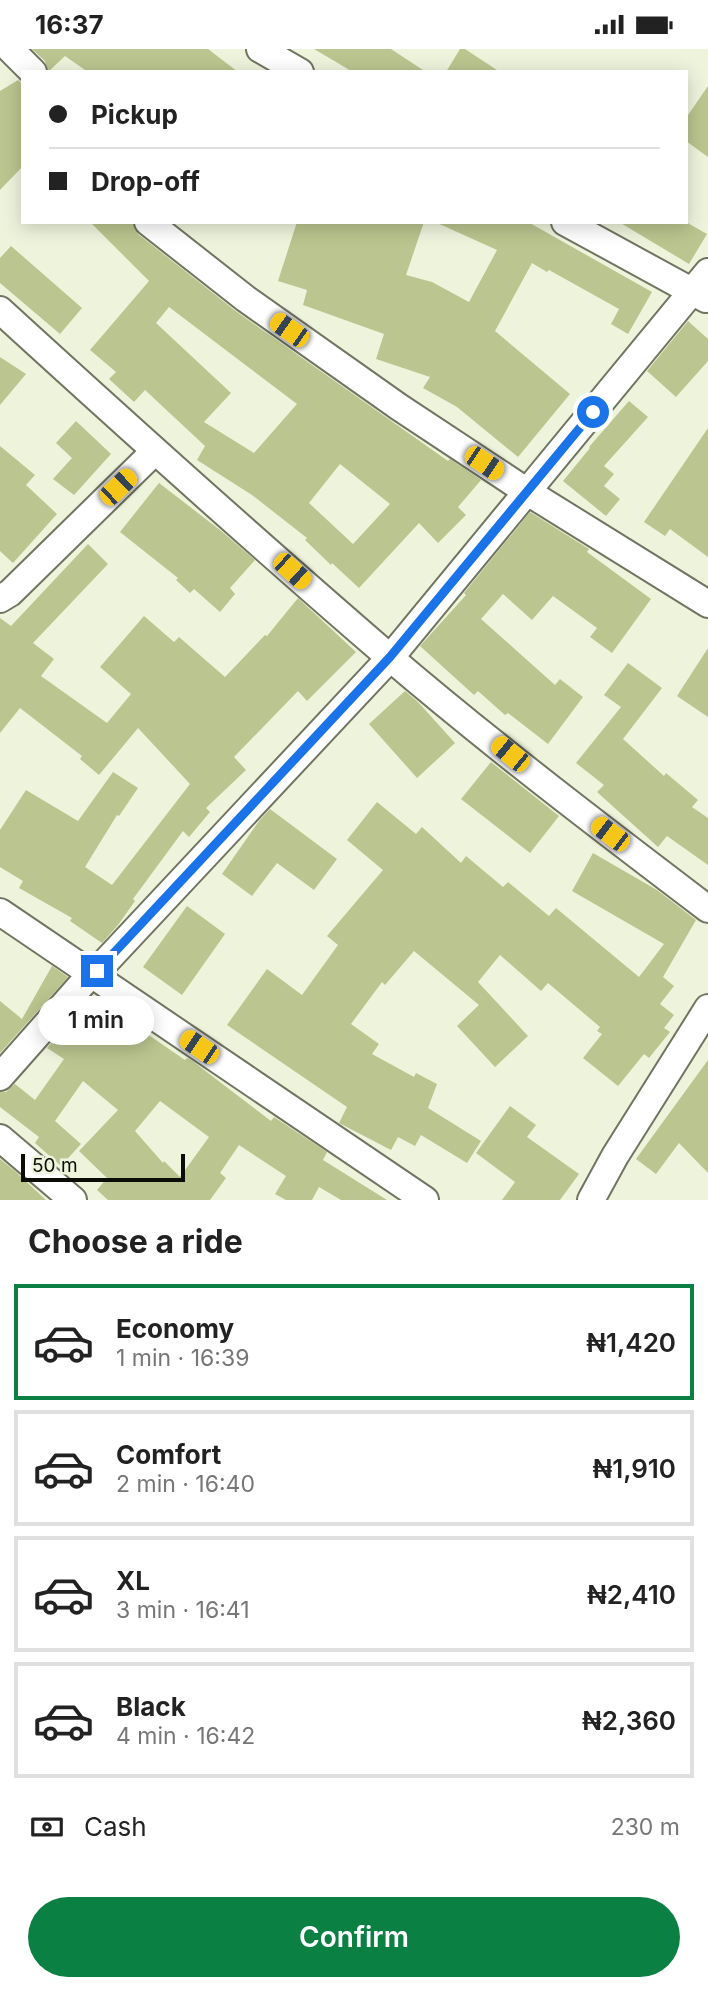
<!DOCTYPE html>
<html lang="en">
<head>
<meta charset="utf-8">
<style>
	body { margin:0; font-family:Inter,sans-serif; background:#f2f2f2; color:#222; height:100vh; display:flex; flex-direction:column; font-size:26px; white-space:nowrap }
	* { box-sizing:border-box; margin:0 }
	p { font-size:23px; color:#767676 }
	.icon { flex:none; width:38px; height:38px; fill:none; stroke:currentColor; stroke-width:2; stroke-linecap:round; stroke-linejoin:round }
	.map { position:relative; height:1151px; overflow:hidden }
	.side { display:flex; flex-direction:column; background:#fff; flex:1 }
	.side>* { flex:none }
	.top-card { position:absolute; left:21px; top:21px; width:667px; height:154px; border-radius:0px; box-shadow:0 4px 18px #0003; display:grid; align-content:center; height:154px; padding:0 28px; background:#fff }
	.scale { position:absolute; left:21px; bottom:18px; width:164px; box-sizing:border-box; padding-left:7px; border:4px solid #0b0d06; border-top:0; font-size:19px; line-height:24px; white-space:nowrap; color:#0b0d06; -webkit-text-stroke:5px #eef4dc; paint-order:stroke }
	.end { position:absolute; width:32px; height:32px; margin:-16px; border:9px solid #1a73e8; background:#fff; box-shadow:0 0 0 4px #fff }
	.from { border-radius:50% }
	.bubble { position:absolute; height:49px; border-radius:24px; background:#fff; box-shadow:0 4px 18px #0003; font-size:23px; font-weight:600; line-height:49px; text-align:center }
	.car { position:absolute; width:21px; height:42px; margin:-21px -10px; border-radius:9px; box-shadow:0 0 5px 2px #0007; background:linear-gradient(#f5c518 24%,#345 0 40%,#f5c518 0 76%,#345 0 86%,#f5c518 0) }
	.top-card b { display:flex; align-items:center; gap:24px; height:66px; font-size:26px }
	.top-card b+b { border-top:2px solid #e0e0e0 }
	.top-card i { width:18px; height:18px; background:#222 }
	ul { padding:0; list-style:none }
	li { display:flex; align-items:center; gap:21px; height:116px; margin:0 14px 10px; padding:0 14px; border:4px solid #e0e0e0; border-radius:0px }
	li div { flex:1 }
	li b { display:block; font-size:26px }
	li em { font-style:normal; font-weight:600 }
	li.selected { border-color:#0b8043 }
	li>.icon { width:63px; height:63px; stroke-width:1.5 }
	h2 { padding:0 28px; font-size:32px; line-height:84px }
	.pay { display:flex; align-items:center; gap:18px; height:77px; padding:0 28px; font-size:26px }
	.pay p { margin-inline-start:auto }
	.cta { display:flex; gap:14px; margin-top:auto; padding:14px 28px }
	.cta a { flex:1; height:80px; border-radius:42px; background:#0b8043; color:#fff; font-size:28px; font-weight:600; line-height:80px; text-align:center }
	.status { display:flex; justify-content:space-between; align-items:center; height:49px; padding:0 35px; background:#fff; direction:ltr }
	.status svg { height:19px; fill:currentColor }
	.map>svg:first-child { display:block }
	.building { fill:#bac58f; fill-rule:evenodd }
	.lines { fill:none; stroke-linecap:round; stroke-linejoin:round }
	.minor-casing { stroke:#707460; stroke-width:30 }
	.minor { stroke:#fff; stroke-width:26 }
	.route { stroke:#1a73e8; stroke-width:9 }
</style>
</head>
<body>
<div class="status"><b>16:37</b><svg viewBox="0 0 49 12"><path d="M0 12V9h3v3zM5 12V6h3v6zM10 12V3h3v9zM15 12V0h3v12zM26 1h20v11H26zM47 4h2v5h-2z"/></svg></div>
<div class="map">
<svg width="708" height="1151" viewBox="0 0 708 1151">
	<rect width="100%" height="100%" fill="#eef4dc"/>
	<!-- building -->
	<g class="building">
		<path d="M32 0H208L238 23H88L65 7 48 23 45 12Z"/>
		<path d="M314 0H391L426 23H353Z"/>
		<path d="M460 0H465L500 23H446Z"/>
		<path d="M18 31 23 35V117L0 141V42Z"/>
		<path d="M708 37V108L686 92V69Z"/>
		<path d="M90 173H133L138 185 237 263 448 412 450 410 481 431 458 458 466 466 438 494 419 474 359 539 332 514 331 516 305 491 307 489 252 446 197 411 205 397 145 341 134 353 109 330 116 323 90 301 149 232ZM169 258 297 355 254 404 204 373 231 344 156 274ZM340 415 390 455 353 495 309 454Z"/>
		<path d="M297 173H424L406 226 432 233 469 253 497 201 435 173H528L652 243 628 285 611 275 619 260 549 221 547 223 532 214 495 282 570 345 518 408 457 358 423 339 430 328 376 310 384 285 303 256 307 241 278 232Z"/>
		<path d="M619 173H686L707 185 689 215Z"/>
		<path d="M11 197 82 259 60 285 0 234V209Z"/>
		<path d="M688 272 708 290V312L676 348 647 322Z"/>
		<path d="M0 308 26 325 0 356Z"/>
		<path d="M629 352 648 368 604 417 614 425 604 437 620 450 606 467 563 432 590 399 589 398Z"/>
		<path d="M76 372 111 405 74 446 53 430 72 409 56 394Z"/>
		<path d="M708 379V508L670 480 665 487 644 473Z"/>
		<path d="M0 397 35 426 26 436 57 465 13 514 0 502Z"/>
		<path d="M159 434 220 481 255 511 230 539 235 545 220 563 194 540 190 544 176 531 178 529 120 483Z"/>
		<path d="M530 463 589 500 587 503 651 550 612 604 590 588 597 579 553 547 532 571 503 545 481 570 555 636 560 630 583 648 548 695 508 664 505 666 478 642 474 646 420 597 466 546 464 544Z"/>
		<path d="M88 495 108 515 33 594 54 610 41 627 107 674 131 645 100 618 144 567 174 593 179 588 225 628 265 586 267 587 298 549 356 603 307 652 298 642 234 708 246 721 206 759 210 763 189 788 183 782 133 850 135 852 118 876 102 894 70 872 72 869 19 839 23 832 0 818V781L26 741 78 772 113 723 138 739 119 767 117 766 85 818 112 836 190 735 138 679 99 726 80 710 82 707 20 659 0 684V569L11 577Z"/>
		<path d="M708 599V668L677 647Z"/>
		<path d="M628 614 662 639 623 690 664 727 666 724 698 751 692 758 708 769V816L667 787 658 798 597 743 604 736 576 714 621 658 604 646Z"/>
		<path d="M405 642 418 653 455 694 417 729 369 675Z"/>
		<path d="M491 713 559 767 530 804 461 750Z"/>
		<path d="M377 753 416 785 422 778 461 814 466 807 503 838 508 833 549 867 556 859 639 928 664 895 572 842 593 804 657 841 696 871 663 928 674 937 660 955 674 966 664 979 670 983 649 1009 644 1005 618 1037 583 1009 602 985 597 982 600 978 548 934 541 942 500 906 478 933 528 987 495 1018 457 977 479 956 414 902 385 936 382 933 351 975 379 995 372 1005 414 1028 416 1024 437 1035 428 1059 481 1092 467 1114 421 1086 415 1097 398 1088 391 1101 339 1074 347 1058 227 976 267 920 302 946 338 896 327 887 383 821 347 791Z"/>
		<path d="M270 760 337 810 314 841 277 814 252 847 222 825 259 772Z"/>
		<path d="M187 857 225 885 182 946 143 918Z"/>
		<path d="M52 917 68 928 0 1004V952L22 970Z"/>
		<path d="M92 947 185 1011 187 1009 191 1011 271 1072 274 1068 327 1103 323 1111 387 1151H341L319 1138 312 1151H286L275 1145 286 1127 239 1096 220 1124 226 1129 210 1151H108L97 1141 107 1129 79 1102 118 1061 83 1032 55 1072 81 1095 61 1117 35 1094 39 1088 0 1058V1043H6L15 1035 35 1051 64 1010 47 999ZM160 1052 209 1088 180 1128 164 1112 163 1114 135 1082Z"/>
		<path d="M708 1011V1124L679 1094 656 1125 636 1110Z"/>
		<path d="M510 1057 536 1076 527 1088 579 1125 560 1151H502L515 1133 476 1104Z"/>
		<path d="M0 1110 16 1123 46 1151H0Z"/>
	</g>
	<g class="lines">
		<!-- minor casing -->
		<g class="minor-casing">
			<g id="minor">
				<path d="M10 0 33 23"/>
				<path d="M260 0 300 23"/>
				<path d="M148 173 246 250 399 358 526 442 708 555"/>
				<path d="M565 173 706 250"/>
				<path d="M0 261C128 378 257 494 388 607 491 695 600 778 708 860"/>
				<path d="M0 550 10 544 155 402"/>
				<path d="M0 863 425 1151"/>
				<path d="M0 1028 91 925 97 922 390 609 708 223"/>
				<path d="M0 1089 73 1151"/>
				<path d="M591 1151 615 1107 708 959"/>
			</g>
		</g>
		<!-- minor -->
		<use href="#minor" class="minor"/>
	</g>
	<g class="lines">
		<!-- route -->
		<path class="route" d="M97 922 390 608 593 363"/>
	</g>
</svg>
<div class="scale">50 m</div>
<i class="end from" style="left:593px;top:363px"></i>
<i class="end" style="left:97px;top:922px"></i>
<div class="bubble" style="left:38px;top:947px;width:116px">1 min</div>
<i class="car" style="left:289px;top:281px;rotate:305deg"></i>
<i class="car" style="left:484px;top:414px;rotate:124deg"></i>
<i class="car" style="left:118px;top:438px;rotate:46deg"></i>
<i class="car" style="left:292px;top:522px;rotate:132deg"></i>
<i class="car" style="left:510px;top:705px;rotate:309deg"></i>
<i class="car" style="left:610px;top:785px;rotate:307deg"></i>
<i class="car" style="left:199px;top:998px;rotate:304deg"></i>
<div class="top-card">
<b><i class="from"></i>Pickup</b>
<b><i></i>Drop-off</b>
</div>
</div>
<section class="side">
<h2>Choose a ride</h2>
<ul>
<li class="selected"><svg class="icon" aria-label="car" viewBox="0 0 24 24"><path d="M5 17H2v-5l4-1 3-4h7l3 4 3 1v5h-3M9 17h6M6 11h13"/><circle cx="7" cy="17" r="2"/><circle cx="17" cy="17" r="2"/></svg><div><b>Economy</b><p>1 min · 16:39</p></div><em>₦1,420</em></li>
<li><svg class="icon" aria-label="car" viewBox="0 0 24 24"><path d="M5 17H2v-5l4-1 3-4h7l3 4 3 1v5h-3M9 17h6M6 11h13"/><circle cx="7" cy="17" r="2"/><circle cx="17" cy="17" r="2"/></svg><div><b>Comfort</b><p>2 min · 16:40</p></div><em>₦1,910</em></li>
<li><svg class="icon" aria-label="car" viewBox="0 0 24 24"><path d="M5 17H2v-5l4-1 3-4h7l3 4 3 1v5h-3M9 17h6M6 11h13"/><circle cx="7" cy="17" r="2"/><circle cx="17" cy="17" r="2"/></svg><div><b>XL</b><p>3 min · 16:41</p></div><em>₦2,410</em></li>
<li><svg class="icon" aria-label="car" viewBox="0 0 24 24"><path d="M5 17H2v-5l4-1 3-4h7l3 4 3 1v5h-3M9 17h6M6 11h13"/><circle cx="7" cy="17" r="2"/><circle cx="17" cy="17" r="2"/></svg><div><b>Black</b><p>4 min · 16:42</p></div><em>₦2,360</em></li>
</ul>
<div class="pay"><svg class="icon" aria-label="cash" viewBox="0 0 24 24"><path d="M3 7h18v10H3z"/><circle cx="12" cy="12" r="2"/></svg>Cash<p>230 m</p></div>
<div class="cta"><a>Confirm</a></div>
</section>
</body>
</html>
